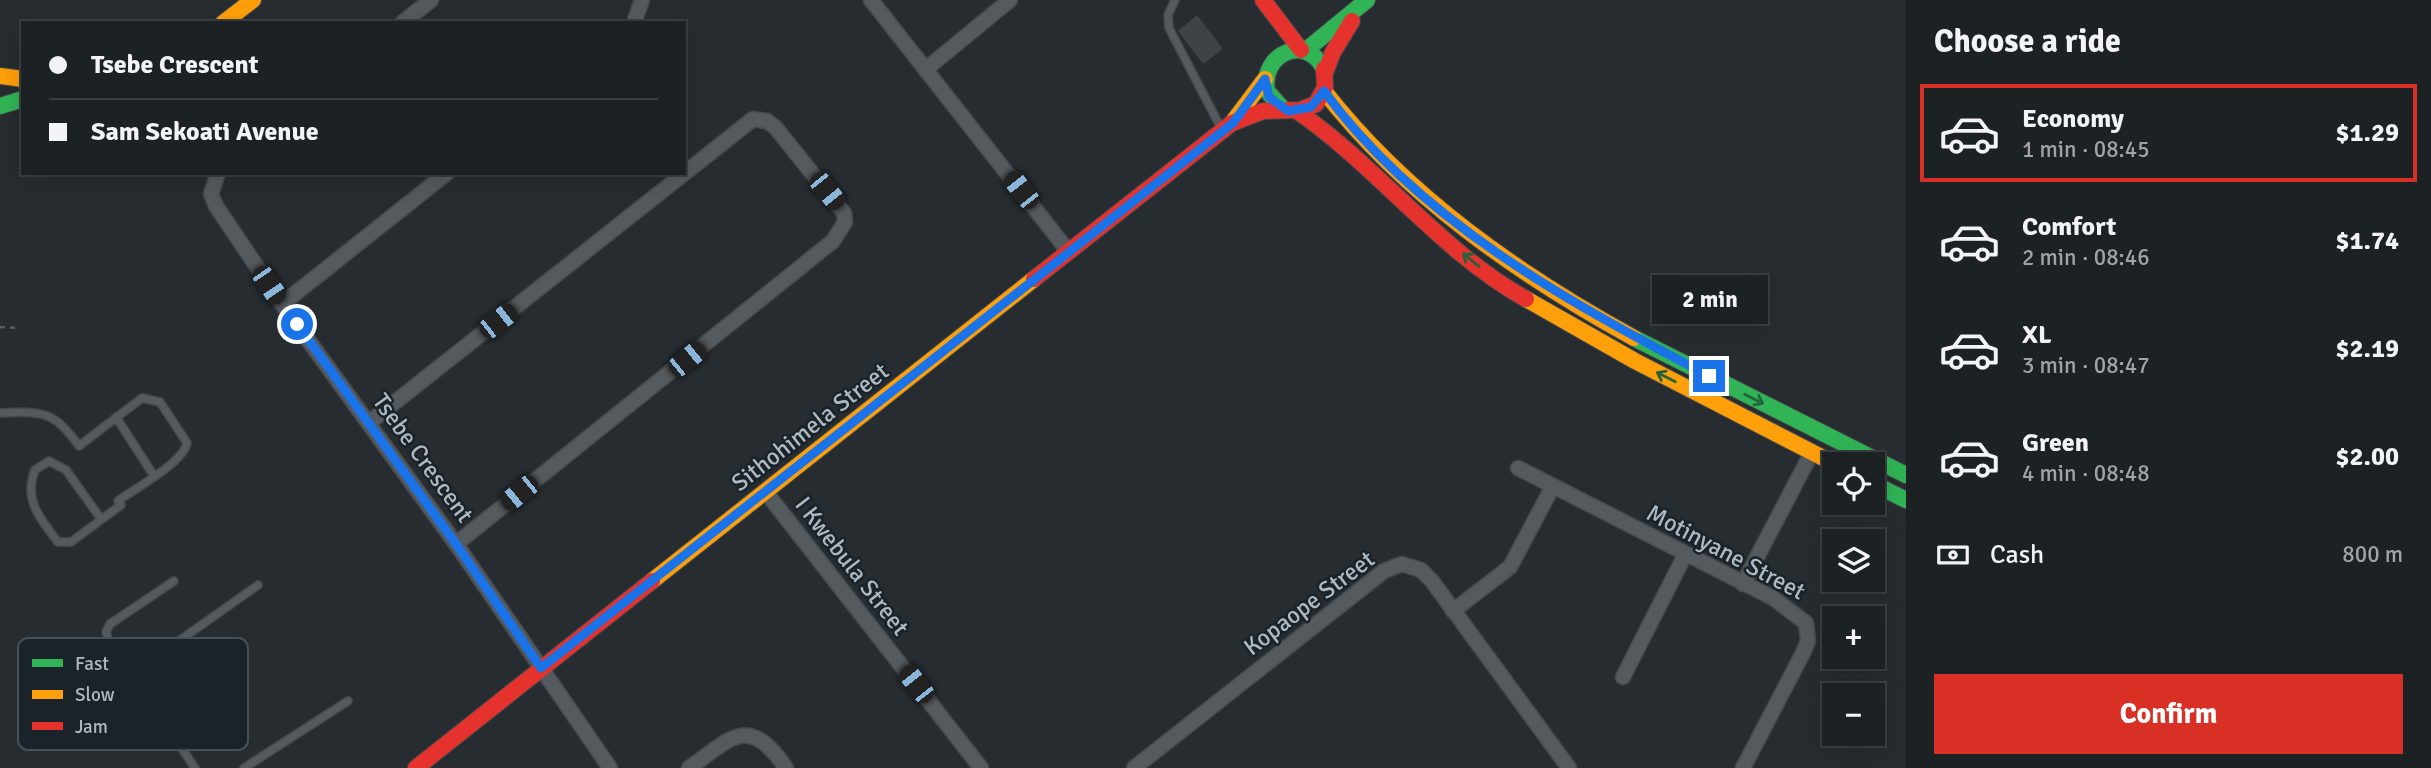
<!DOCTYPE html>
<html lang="en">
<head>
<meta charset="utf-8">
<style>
	body { margin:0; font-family:Signika,sans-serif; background:#292e31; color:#f1f3f6; height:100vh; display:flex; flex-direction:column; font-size:26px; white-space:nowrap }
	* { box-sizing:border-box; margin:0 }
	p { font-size:23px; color:#a0a3a6 }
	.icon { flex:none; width:38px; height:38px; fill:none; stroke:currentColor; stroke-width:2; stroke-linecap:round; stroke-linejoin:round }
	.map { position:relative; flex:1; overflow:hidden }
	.sheet { display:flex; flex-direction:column; background:#1c2124; width:525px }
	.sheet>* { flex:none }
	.hud { position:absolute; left:21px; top:21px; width:665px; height:154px; border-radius:0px; box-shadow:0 7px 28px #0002,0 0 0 2px #3a3e41; display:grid; align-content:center; height:154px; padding:0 28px; background:#1c2124 }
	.fabs { position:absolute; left:1822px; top:452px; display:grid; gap:14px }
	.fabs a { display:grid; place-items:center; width:63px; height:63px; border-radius:0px; background:#1c2124; box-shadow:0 7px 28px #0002,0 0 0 2px #3a3e41; font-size:35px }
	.end { position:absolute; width:32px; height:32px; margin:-16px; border:9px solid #1a73e8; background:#fff; box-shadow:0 0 0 4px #fff }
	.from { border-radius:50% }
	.bubble { position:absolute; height:49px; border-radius:0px; background:#1c2124; box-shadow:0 7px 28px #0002,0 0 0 2px #3a3e41; font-size:23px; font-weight:700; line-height:49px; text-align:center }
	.car { position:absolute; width:21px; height:42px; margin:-21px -10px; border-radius:9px; box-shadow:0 0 5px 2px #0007; background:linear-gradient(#222 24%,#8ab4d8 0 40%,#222 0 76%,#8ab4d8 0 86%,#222 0) }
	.hud b { display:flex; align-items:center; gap:24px; height:66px; font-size:26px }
	.hud b+b { border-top:2px solid #3a3e41 }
	.hud i { width:18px; height:18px; background:#f1f3f6 }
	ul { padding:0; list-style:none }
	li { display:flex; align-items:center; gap:21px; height:98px; margin:0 14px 10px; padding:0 14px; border:4px solid transparent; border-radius:0px }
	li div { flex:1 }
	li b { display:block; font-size:26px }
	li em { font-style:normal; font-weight:700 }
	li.current { border-color:#d93025 }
	li>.icon { width:63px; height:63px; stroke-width:1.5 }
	h2 { padding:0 28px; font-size:32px; line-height:84px }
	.pay { display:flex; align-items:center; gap:18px; height:77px; padding:0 28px; font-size:26px }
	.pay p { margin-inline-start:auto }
	.button { display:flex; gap:14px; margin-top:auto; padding:14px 28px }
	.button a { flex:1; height:80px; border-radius:0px; background:#d93025; color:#fff; font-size:28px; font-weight:700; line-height:80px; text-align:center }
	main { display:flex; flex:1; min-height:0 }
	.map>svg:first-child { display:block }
	.building { fill:#3d4347 }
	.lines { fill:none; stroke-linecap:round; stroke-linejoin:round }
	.lane-casing { stroke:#44484b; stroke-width:10 }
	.street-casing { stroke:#44484b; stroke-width:17 }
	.fast-casing { stroke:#44484b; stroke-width:18 }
	.slow-casing { stroke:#44484b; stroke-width:18 }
	.jam-casing { stroke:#44484b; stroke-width:18 }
	.path { stroke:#585f63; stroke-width:2.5; stroke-dasharray:5 5; stroke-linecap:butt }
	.lane { stroke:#555a5e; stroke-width:7 }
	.street { stroke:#555a5e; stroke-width:14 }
	.fast { stroke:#30b455; stroke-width:16 }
	.slow { stroke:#ff9f0a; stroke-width:16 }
	.jam { stroke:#e5322d; stroke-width:16 }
	.oneway { stroke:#24643d }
	.route { stroke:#1a73e8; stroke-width:9 }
	.labels { text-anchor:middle; stroke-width:5; stroke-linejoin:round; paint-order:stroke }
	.street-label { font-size:24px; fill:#aeb9c2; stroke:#1a232a }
	.key { fill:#1a232a; stroke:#465058; stroke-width:2 }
	.key-label { font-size:19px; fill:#aeb9c2 }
</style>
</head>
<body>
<main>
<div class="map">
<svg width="1906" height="768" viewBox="0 0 1906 768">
	<rect width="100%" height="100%" fill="#262c30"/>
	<!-- building -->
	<path class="building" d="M1197 15 1223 49 1203 64 1178 31Z"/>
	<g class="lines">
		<!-- lane casing -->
		<g class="lane-casing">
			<g id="lane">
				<path d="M1175 0 1168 15 1169 28 1221 128"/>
				<path d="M0 413C43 411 54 411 79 446L142 398 160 402 187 443C183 463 134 489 118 501"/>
				<path d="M116 417 154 476"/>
				<path d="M101 519 66 470 49 461 35 470C23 499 40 519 58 542H71L121 505"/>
				<path d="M132 674 111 647 106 632 110 624 174 581"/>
				<path d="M195 768 132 674 258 585"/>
				<path d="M244 768 348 701"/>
			</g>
		</g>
		<!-- street casing -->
		<g class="street-casing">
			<g id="street">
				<path d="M871 0 1068 251"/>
				<path d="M402 23 431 0"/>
				<path d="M634 23 642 0"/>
				<path d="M926 69 1010 0"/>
				<path d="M218 173 211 194 216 206 282 304 456 544 610 768"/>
				<path d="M282 304 447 173"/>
				<path d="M370 422 753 119 767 121 775 127 844 213 845 222 833 241 456 544"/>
				<path d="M1518 468 1773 598 1806 623 1808 641 1804 651 1743 768"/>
				<path d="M765 491 981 768"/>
				<path d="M1743 584 1812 452"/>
				<path d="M1453 611 1510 567 1553 486"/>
				<path d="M1623 677 1685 555"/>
				<path d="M689 768C732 738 748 713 786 768"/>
				<path d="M1134 768 1384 571 1402 564 1421 570 1432 581 1569 768"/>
			</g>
		</g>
		<!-- fast casing -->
		<g class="fast-casing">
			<g id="fast">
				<path d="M1305 51 1367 0"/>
				<path d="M0 106 23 99"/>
				<path d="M1283 109 1267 91C1260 54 1306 33 1324 69"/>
				<path d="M1634 338 1906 475"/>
				<path d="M1872 483 1906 500"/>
			</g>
		</g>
		<!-- slow casing -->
		<g class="slow-casing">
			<g id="slow">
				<path d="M223 23 253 0"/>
				<path d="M0 76 23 79"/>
				<path d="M1324 91C1406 196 1518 274 1634 338"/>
				<path d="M1232 123 1265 79"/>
				<path d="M1526 299 1635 361 1835 464"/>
				<path d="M652 581 1034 279"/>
			</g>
		</g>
		<!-- jam casing -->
		<g class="jam-casing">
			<g id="jam">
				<path d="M1263 0 1301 50"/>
				<path d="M1325 73 1333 52 1352 21"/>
				<path d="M1297 111C1377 166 1441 252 1526 299"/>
				<path d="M1034 279 1232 123 1263 111 1300 110 1316 104 1325 87 1324 69"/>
				<path d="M416 768 652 581"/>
			</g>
		</g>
		<!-- path -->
		<path class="path" d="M0 327 19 328"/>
		<!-- lane -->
		<use href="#lane" class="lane"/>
		<!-- street -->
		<use href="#street" class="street"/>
		<!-- fast -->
		<use href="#fast" class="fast"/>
		<!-- slow -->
		<use href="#slow" class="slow"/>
		<!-- jam -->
		<use href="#jam" class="jam"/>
	</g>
	<!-- one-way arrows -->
	<defs><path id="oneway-shaft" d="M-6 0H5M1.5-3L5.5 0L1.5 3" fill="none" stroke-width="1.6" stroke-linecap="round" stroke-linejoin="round" transform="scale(1.75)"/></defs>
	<g class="oneway">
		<use href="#oneway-shaft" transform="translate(1471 260) rotate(-141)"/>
		<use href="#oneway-shaft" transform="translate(1666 377) rotate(-153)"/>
		<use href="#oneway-shaft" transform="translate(1754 399) rotate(27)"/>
	</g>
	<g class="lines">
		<!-- route -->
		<path class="route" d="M297 324 456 544 541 668 1233 123 1265 79 1269 97 1288 111 1311 107 1324 91C1419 221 1570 303 1709 376"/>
	</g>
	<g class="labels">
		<!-- street labels -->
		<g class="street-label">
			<text transform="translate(810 427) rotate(-38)" y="8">Sithohimela Street</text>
			<text transform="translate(423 458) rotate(54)" y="8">Tsebe Crescent</text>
			<text transform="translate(1726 552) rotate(28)" y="8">Motinyane Street</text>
			<text transform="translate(852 566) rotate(52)" y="8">I Kwebula Street</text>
			<text transform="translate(1309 603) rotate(-37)" y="8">Kopaope Street</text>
		</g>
	</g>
	<!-- legend -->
	<rect x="18" y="638" width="230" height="112" rx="10" class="key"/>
	<rect x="32" y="659" width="31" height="8" fill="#30b455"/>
	<rect x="32" y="690" width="31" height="9" fill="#ff9f0a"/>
	<rect x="32" y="722" width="31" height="8" fill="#e5322d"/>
	<g class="key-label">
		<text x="75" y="670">Fast</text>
		<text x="75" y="701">Slow</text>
		<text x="75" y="733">Jam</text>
	</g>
</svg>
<div class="fabs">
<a><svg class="icon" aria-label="locate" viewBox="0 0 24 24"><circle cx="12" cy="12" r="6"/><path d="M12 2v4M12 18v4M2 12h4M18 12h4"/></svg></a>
<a><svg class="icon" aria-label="layers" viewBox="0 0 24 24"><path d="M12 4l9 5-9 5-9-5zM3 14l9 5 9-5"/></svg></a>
<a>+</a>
<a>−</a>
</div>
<i class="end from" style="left:297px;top:324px"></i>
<i class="end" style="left:1709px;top:376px"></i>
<div class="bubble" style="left:1652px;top:275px;width:116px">2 min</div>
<i class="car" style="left:1021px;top:190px;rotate:322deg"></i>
<i class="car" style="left:827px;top:191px;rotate:141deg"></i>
<i class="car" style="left:269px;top:285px;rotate:146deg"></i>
<i class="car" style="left:498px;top:321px;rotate:52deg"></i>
<i class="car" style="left:687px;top:359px;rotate:51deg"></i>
<i class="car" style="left:519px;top:493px;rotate:231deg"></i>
<i class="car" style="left:916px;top:684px;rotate:322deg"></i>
<div class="hud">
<b><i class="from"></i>Tsebe Crescent</b>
<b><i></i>Sam Sekoati Avenue</b>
</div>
</div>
<section class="sheet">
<h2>Choose a ride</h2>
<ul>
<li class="current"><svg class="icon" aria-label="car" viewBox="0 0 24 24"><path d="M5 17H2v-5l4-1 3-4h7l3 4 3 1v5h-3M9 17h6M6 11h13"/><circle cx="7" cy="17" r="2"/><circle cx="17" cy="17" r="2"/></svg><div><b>Economy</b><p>1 min · 08:45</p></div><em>$1.29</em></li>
<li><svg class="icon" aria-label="car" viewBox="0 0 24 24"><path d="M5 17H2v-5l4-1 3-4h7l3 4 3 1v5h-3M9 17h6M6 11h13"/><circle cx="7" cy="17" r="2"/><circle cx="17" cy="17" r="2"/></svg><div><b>Comfort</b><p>2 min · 08:46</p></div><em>$1.74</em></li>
<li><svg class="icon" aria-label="car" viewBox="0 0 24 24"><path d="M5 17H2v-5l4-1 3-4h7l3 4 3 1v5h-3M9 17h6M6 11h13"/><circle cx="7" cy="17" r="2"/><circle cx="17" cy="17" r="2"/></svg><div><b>XL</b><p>3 min · 08:47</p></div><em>$2.19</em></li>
<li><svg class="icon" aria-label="car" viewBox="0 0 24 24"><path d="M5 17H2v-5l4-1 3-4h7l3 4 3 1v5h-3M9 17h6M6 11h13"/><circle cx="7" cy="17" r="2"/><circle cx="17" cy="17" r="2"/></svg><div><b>Green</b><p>4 min · 08:48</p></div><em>$2.00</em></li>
</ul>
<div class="pay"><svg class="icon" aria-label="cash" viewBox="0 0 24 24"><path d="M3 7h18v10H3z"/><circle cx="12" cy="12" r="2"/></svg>Cash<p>800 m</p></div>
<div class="button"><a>Confirm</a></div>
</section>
</main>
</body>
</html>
